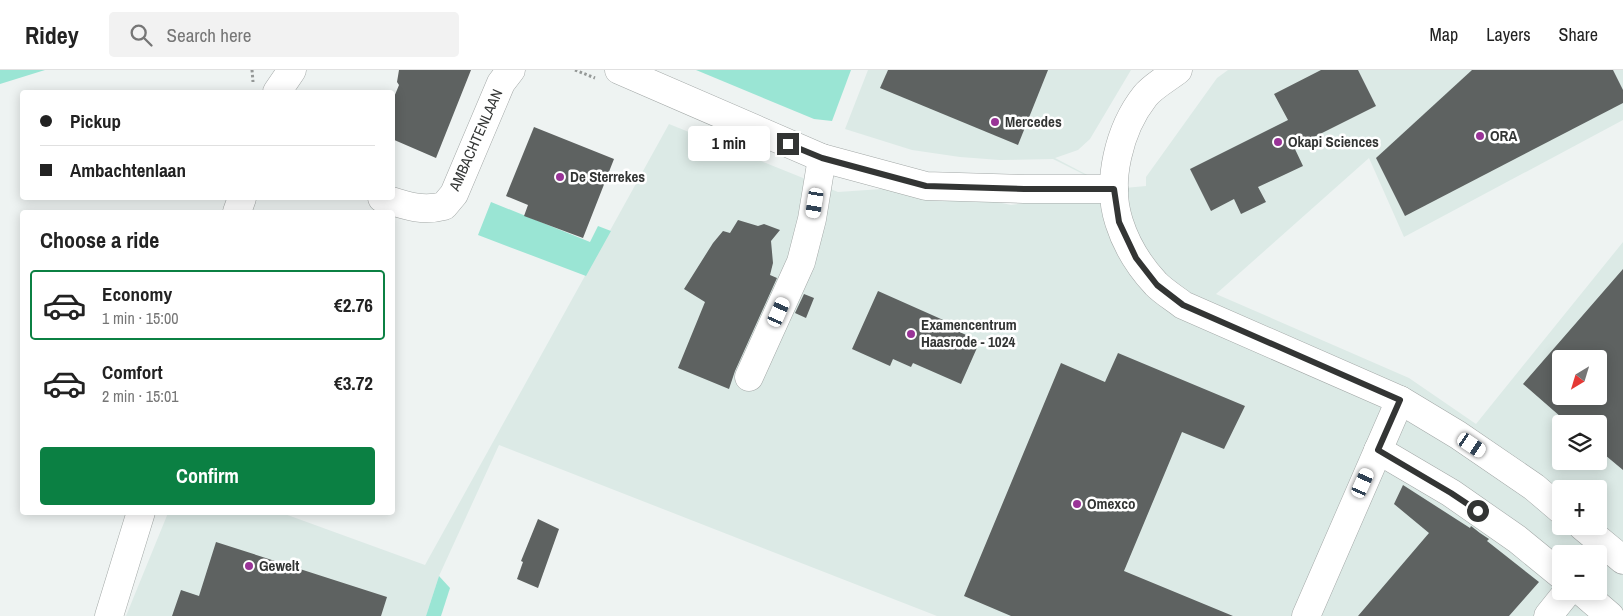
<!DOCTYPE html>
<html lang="en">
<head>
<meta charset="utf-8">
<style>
	body { margin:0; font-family:"Archivo Narrow",sans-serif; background:#f2f2f2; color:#222; height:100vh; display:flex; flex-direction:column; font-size:19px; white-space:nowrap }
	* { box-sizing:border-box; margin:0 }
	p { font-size:16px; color:#767676 }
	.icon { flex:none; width:28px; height:28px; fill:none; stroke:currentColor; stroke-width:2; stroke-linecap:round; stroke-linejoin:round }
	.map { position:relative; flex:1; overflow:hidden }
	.panel { position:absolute; left:20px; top:140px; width:375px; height:305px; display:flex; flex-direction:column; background:#fff; border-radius:5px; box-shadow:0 2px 12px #0003 }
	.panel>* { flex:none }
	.guide { position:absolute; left:20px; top:20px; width:375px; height:110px; border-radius:5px; box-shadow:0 2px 12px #0003; display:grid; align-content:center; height:110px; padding:0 20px; background:#fff }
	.needle { width:32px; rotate:218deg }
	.tools { position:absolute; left:1552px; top:280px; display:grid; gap:10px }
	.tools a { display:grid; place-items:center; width:55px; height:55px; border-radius:5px; background:#fff; box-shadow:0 2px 12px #0003; font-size:25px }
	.end { position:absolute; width:22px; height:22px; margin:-11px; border:6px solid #333534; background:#fff; box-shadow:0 0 0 2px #fff }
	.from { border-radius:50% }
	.bubble { position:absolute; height:35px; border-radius:5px; background:#fff; box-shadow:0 2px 12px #0003; font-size:16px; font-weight:700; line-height:35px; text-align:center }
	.car { position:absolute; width:15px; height:30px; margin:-15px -8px; border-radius:6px; box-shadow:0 0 4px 1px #0007; background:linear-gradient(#fff 24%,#345 0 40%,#fff 0 76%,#345 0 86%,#fff 0) }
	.guide b { display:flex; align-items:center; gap:18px; height:48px; font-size:19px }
	.guide b+b { border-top:1px solid #e0e0e0 }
	.guide i { width:12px; height:12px; background:#222 }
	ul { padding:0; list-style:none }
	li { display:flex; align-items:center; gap:15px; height:70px; margin:0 10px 8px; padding:0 10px; border:2px solid transparent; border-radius:5px }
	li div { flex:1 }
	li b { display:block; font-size:19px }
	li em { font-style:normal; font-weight:700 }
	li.active { border-color:#0b8043 }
	li>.icon { width:45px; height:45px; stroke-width:1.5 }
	h2 { padding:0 20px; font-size:22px; line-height:60px }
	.button { display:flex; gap:10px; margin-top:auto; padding:10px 20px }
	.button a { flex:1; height:58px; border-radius:5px; background:#0b8043; color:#fff; font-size:20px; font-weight:700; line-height:58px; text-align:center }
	header { display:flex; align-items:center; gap:30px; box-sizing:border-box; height:70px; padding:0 25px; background:#fff; border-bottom:1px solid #e0e0e0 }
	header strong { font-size:24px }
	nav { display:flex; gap:28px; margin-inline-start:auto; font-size:18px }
	.search { width:350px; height:45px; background:#f2f2f2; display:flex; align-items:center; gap:12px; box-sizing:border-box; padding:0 18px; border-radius:5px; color:#767676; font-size:19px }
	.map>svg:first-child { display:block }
	.built { fill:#dceae6; fill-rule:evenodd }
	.green { fill:#9ae5d4 }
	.building { fill:#5e6261; fill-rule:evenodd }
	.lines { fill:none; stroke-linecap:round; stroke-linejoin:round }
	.minor-casing { stroke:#a3a8a7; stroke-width:29 }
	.highway-casing { stroke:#a3a8a7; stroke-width:29 }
	.path { stroke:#949897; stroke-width:3; stroke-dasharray:2.5 2.5; stroke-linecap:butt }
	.minor { stroke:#fff; stroke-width:28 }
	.highway { stroke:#fff; stroke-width:28 }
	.route { stroke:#333534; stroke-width:6 }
	.poi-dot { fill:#993397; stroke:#fff; stroke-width:2 }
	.labels { text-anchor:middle; stroke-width:5; stroke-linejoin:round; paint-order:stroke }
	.poi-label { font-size:15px; font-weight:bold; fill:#333534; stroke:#fff; text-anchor:start }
	.street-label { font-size:15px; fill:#333534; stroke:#fff }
</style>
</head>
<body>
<header>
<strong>Ridey</strong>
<div class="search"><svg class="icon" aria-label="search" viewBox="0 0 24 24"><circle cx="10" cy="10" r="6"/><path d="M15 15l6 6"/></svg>Search here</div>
<nav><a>Map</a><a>Layers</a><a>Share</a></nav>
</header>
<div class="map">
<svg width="1623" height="546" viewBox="0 0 1623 546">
	<rect width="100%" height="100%" fill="#eef3f2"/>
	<!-- built -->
	<path class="built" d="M868 0H1131L1090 69 1078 80 1055 88 1114 119 1146 116V107L1217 8 1228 0H1623V50L1404 167 1369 88 1216 224 1409 308 1476 354 1623 172V546H937L499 375 439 506 426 546H126L168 443H282L425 495 669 54 838 122 926 116 1011 135 1113 119 1053 89 1000 90 960 87 912 80 845 59ZM1561 289H1599V326H1561ZM1561 354H1599V391H1561ZM1561 419H1599V456H1561ZM1561 484H1599V521H1561Z"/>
	<!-- green -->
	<g class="green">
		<path d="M0 0H45L0 14Z"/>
		<path d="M696 0H851L832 51 814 49Z"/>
		<path d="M491 132 590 172 598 156 611 161 586 206 478 165Z"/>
		<path d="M439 506 450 518 441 546H426Z"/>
	</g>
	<!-- building -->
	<g class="building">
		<path d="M399 0H471L436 88 392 69V32L399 15 397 12Z"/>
		<path d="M888 0H1048L1018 75 880 18Z"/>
		<path d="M1321 0H1358L1376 36 1294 77 1303 96 1258 117 1266 132 1241 144 1234 129 1211 141 1190 99 1288 50 1274 24Z"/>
		<path d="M1472 0H1613L1623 20V33L1405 146 1376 88Z"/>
		<path d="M534 57 614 89 583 168 524 146 528 135 506 126Z"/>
		<path d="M738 150 758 156 764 154 780 160 771 171 773 193 770 205 777 208 735 301 729 319 678 298 705 232 684 219 713 173 723 161 730 163Z"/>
		<path d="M1623 199V400L1599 380V354H1569L1523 314ZM1561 289H1599V326H1561Z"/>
		<path d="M878 221 950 253 948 257 980 271 961 314 913 293 911 297 893 289 890 296 852 279Z"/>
		<path d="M804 224 814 228 806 248 795 243Z"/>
		<path d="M1118 283 1245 336 1224 379 1182 362 1124 501 1233 546H1011L964 526 1061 293 1105 312Z"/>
		<path d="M1403 415 1470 458 1471 456 1480 463 1489 469 1487 471 1539 512 1509 546H1358L1429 463 1394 434Z"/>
		<path d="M538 449 559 459 538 518 517 509 523 492 521 491Z"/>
		<path d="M216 472 387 527 381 546H172L181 520 199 526Z"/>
	</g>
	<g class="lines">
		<!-- minor casing -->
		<g class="minor-casing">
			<g id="minor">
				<path d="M619 0 822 88 926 116 1024 119H1114"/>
				<path d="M1178 0C1168 8 1153 16 1145 26 1119 59 1106 112 1119 152 1126 174 1140 197 1156 214 1164 222 1174 228 1183 235L1400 330 1458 365 1534 417 1561 440"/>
				<path d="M382 128C404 135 421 142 444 136L454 124 501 13 511 0"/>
				<path d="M237 142 242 128"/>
				<path d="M749 307 801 192 812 149 822 88"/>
				<path d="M1378 380 1451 423 1517 469 1561 505"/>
				<path d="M1582 456 1623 490"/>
				<path d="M1581 521 1610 546"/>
				<path d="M109 546 141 442"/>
				<path d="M1306 546 1400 330"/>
				<path d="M1548 546 1568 521"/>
			</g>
		</g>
		<!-- highway casing -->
		<g class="highway-casing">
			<path id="highway" d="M277 22 292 0"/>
		</g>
		<!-- path -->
		<g class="path">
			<path d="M252 0 253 12"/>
			<path d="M575 0 595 8"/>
		</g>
		<!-- minor -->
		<use href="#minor" class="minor"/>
		<!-- highway -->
		<use href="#highway" class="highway"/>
	</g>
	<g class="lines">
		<!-- route -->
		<path class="route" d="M788 74 822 88 926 116 1024 119H1114L1119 152 1136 188 1157 215 1183 235 1400 330 1378 380 1451 423 1478 441"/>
	</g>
	<!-- markers -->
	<g class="poi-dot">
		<circle cx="995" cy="52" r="5"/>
		<circle cx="1480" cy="66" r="5"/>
		<circle cx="1278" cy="72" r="5"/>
		<circle cx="560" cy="107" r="5"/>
		<circle cx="911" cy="264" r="5"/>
		<circle cx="1077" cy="434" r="5"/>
		<circle cx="249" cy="496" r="5"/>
	</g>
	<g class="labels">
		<!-- poi labels -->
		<g class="poi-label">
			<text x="1005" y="57">Mercedes</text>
			<text x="1490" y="71">ORA</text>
			<text x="1288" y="77">Okapi Sciences</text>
			<text x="570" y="112">De Sterrekes</text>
			<text x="921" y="260">Examencentrum<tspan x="921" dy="17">Haasrode - 1024</tspan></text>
			<text x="1087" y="439">Omexco</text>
			<text x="259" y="501">Gewelt</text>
		</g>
		<!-- street labels -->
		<g class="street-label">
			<text transform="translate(476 70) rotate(-66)" y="5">AMBACHTENLAAN</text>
		</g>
	</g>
</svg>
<div class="tools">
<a><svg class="needle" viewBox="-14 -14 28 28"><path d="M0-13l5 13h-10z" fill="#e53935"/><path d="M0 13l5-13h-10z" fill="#767676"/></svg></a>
<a><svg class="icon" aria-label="layers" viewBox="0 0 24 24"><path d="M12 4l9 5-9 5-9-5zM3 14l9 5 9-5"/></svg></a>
<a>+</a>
<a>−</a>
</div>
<i class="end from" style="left:1478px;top:441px"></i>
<i class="end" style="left:788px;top:74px"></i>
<div class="bubble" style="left:688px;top:56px;width:82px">1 min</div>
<i class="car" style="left:815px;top:133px;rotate:189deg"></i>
<i class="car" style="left:779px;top:242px;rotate:24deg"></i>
<i class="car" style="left:1472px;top:375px;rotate:124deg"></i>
<i class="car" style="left:1363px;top:413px;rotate:24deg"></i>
<div class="guide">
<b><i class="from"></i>Pickup</b>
<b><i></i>Ambachtenlaan</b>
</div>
<section class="panel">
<h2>Choose a ride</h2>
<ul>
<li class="active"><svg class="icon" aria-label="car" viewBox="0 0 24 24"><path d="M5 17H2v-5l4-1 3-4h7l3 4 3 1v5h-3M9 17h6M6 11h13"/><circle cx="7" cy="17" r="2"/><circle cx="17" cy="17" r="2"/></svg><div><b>Economy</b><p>1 min · 15:00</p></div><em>€2.76</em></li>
<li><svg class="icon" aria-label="car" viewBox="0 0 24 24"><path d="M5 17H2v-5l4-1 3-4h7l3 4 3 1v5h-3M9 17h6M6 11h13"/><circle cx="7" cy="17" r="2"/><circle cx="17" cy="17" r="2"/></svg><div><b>Comfort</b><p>2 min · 15:01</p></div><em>€3.72</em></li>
</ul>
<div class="button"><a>Confirm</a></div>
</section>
</div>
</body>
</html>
